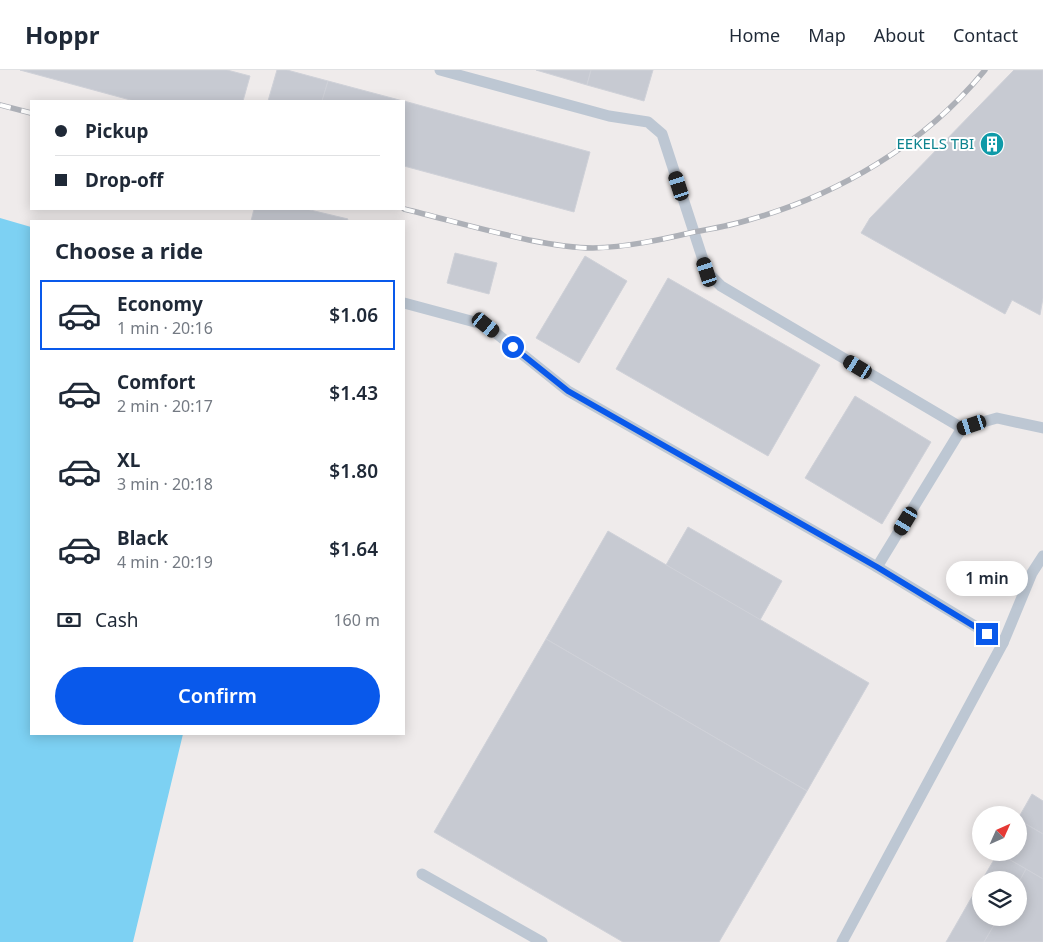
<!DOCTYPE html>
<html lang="en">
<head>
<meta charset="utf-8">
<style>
	body { margin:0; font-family:"Noto Sans",sans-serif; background:#f6f6f7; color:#1f2937; height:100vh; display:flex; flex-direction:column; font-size:19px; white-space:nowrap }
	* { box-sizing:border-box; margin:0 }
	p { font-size:16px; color:#747a83 }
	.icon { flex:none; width:28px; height:28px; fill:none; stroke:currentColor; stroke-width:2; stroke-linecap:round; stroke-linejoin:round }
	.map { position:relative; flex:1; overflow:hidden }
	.sheet { position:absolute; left:30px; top:150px; width:375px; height:515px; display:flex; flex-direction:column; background:#fff; border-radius:0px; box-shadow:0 2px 12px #0003 }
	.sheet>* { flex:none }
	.top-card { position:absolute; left:30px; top:30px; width:375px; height:110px; border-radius:0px; box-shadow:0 2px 12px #0003; display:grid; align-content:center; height:110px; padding:0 25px; background:#fff }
	.needle { width:32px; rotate:45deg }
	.fabs { position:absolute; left:972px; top:736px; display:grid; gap:10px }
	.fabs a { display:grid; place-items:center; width:55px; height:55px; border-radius:50%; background:#fff; box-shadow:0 2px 12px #0003; font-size:25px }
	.end { position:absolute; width:22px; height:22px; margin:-11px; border:6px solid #0959eb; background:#fff; box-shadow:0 0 0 2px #fff }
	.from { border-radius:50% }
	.bubble { position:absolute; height:35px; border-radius:18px; background:#fff; box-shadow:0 2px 12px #0003; font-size:16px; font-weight:600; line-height:35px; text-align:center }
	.car { position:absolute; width:15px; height:30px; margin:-15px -8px; border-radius:6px; box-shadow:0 0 4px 1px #0007; background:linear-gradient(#222 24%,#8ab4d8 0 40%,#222 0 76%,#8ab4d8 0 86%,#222 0) }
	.top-card b { display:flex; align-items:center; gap:18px; height:48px; font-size:19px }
	.top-card b+b { border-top:1px solid #e0e1e3 }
	.top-card i { width:12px; height:12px; background:#1f2937 }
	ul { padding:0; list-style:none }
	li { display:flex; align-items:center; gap:15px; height:70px; margin:0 10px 8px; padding:0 15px; border:2px solid transparent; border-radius:0px }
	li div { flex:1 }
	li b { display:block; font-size:19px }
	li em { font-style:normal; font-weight:600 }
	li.selected { border-color:#0959eb }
	li>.icon { width:45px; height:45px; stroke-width:1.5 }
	h2 { padding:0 25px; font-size:22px; line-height:60px }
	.pay { display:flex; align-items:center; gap:12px; height:55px; padding:0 25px; font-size:19px }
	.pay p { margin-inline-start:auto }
	.primary-button { display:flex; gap:10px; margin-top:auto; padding:10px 25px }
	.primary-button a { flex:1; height:58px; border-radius:30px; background:#0959eb; color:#fff; font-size:20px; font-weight:600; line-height:58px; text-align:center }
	header { display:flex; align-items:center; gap:30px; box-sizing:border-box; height:70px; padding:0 25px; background:#fff; border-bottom:1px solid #e0e1e3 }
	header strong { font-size:24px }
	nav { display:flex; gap:28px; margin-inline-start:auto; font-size:18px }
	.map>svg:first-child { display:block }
	.water { fill:#7dd1f3 }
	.building { fill:#c7cad2; stroke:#cfd1d8 }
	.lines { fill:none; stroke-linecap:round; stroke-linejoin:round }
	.service { stroke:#bdc7d3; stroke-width:11 }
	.rail-casing { stroke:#adb0b7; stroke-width:5.5 }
	.rail { stroke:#fff; stroke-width:4; stroke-dasharray:11; stroke-linecap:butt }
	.route { stroke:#0959eb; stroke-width:6 }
	.labels { text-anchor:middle; stroke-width:4; stroke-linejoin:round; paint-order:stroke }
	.culture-label { font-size:15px; fill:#0d838f; stroke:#fff; text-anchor:end }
</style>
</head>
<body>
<header>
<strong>Hoppr</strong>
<nav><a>Home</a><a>Map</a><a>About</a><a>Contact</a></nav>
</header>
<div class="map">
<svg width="1043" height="872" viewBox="0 0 1043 872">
	<rect width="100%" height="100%" fill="#efebeb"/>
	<!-- water -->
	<path class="water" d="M0 148 31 157V664H183L133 872H0Z"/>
	<!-- building -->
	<g class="building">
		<path d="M20 0H227L250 6 243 31H134Z"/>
		<path d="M277 0H287L328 11 322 31H268Z"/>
		<path d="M536 0H591L587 15Z"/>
		<path d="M591 0H653L644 31 587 15Z"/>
		<path d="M1014 0H1043V228L1040 245 1012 230 1005 244 861 163 870 148Z"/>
		<path d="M328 11 403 31H322Z"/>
		<path d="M404 31 590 82 574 142 404 96Z"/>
		<path d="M254 139H306L348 149 347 151H251Z"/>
		<path d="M455 183 497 193 489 224 447 213Z"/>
		<path d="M585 186 627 211 579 293 536 268Z"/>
		<path d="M668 208 820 295 768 386 616 299Z"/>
		<path d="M855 326 931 372 882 454 805 408Z"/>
		<path d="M688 457 782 511 760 550 666 495Z"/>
		<path d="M608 461 869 613 807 721 546 569Z"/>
		<path d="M546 569 807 721 719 872H623L434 762Z"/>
		<path d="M1032 724 1043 731V764L1019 750V747Z"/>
		<path d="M1019 750 1043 764V809L998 783 1019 782Z"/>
		<path d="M998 783 1026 799 1019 812V810H982Z"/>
		<path d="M1026 799 1043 809V872H984L998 848H1019V812Z"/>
		<path d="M981 811V848H998L984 872H946Z"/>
	</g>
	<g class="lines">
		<!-- service -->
		<g class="service">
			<path d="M440 0 609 46 648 52 662 64 707 202 721 216 962 358"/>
			<path d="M404 233 486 255 568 321 877 497 962 358 997 348 1043 358"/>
			<path d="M1003 573 1032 503 1043 486"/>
			<path d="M422 804 542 872"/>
			<path d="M842 872 1003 573 877 497"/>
		</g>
		<!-- rail casing -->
		<g class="rail-casing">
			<g id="rail">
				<path d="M0 35 31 43"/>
				<path d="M404 139C445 149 487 161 529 170 549 174 571 178 593 178 627 177 660 170 694 162 711 159 728 156 745 151 837 126 925 74 985 0"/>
			</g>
		</g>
		<!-- rail -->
		<use href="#rail" class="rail"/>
	</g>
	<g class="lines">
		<!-- route -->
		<path class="route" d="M513 277 568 321 877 497 987 564"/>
	</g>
	<!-- icons -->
	<defs>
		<g id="building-disc" transform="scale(1.25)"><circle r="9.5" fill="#0f9aa8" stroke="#fff"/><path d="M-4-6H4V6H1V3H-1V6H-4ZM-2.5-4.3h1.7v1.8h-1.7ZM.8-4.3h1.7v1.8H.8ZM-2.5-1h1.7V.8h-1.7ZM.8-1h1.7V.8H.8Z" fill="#fff"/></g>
	</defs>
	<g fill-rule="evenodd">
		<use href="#building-disc" x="992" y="74"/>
	</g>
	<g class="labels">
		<!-- culture labels -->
		<g class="culture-label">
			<text x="974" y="79">EEKELS TBI</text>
		</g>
	</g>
</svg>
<div class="fabs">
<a><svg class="needle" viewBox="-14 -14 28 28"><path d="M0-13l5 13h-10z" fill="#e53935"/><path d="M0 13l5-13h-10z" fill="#747a83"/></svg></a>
<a><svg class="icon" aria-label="layers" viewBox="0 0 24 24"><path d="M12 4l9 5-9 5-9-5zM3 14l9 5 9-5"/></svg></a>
</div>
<i class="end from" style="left:513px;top:277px"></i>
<i class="end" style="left:987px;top:564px"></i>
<div class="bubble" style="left:946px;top:491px;width:82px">1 min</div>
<i class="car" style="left:679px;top:116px;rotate:342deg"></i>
<i class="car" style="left:707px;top:202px;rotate:342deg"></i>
<i class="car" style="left:486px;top:255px;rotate:129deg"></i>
<i class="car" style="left:858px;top:297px;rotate:301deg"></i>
<i class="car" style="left:972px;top:355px;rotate:252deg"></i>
<i class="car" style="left:906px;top:451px;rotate:211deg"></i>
<div class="top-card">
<b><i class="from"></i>Pickup</b>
<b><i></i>Drop-off</b>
</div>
<section class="sheet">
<h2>Choose a ride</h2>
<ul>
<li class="selected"><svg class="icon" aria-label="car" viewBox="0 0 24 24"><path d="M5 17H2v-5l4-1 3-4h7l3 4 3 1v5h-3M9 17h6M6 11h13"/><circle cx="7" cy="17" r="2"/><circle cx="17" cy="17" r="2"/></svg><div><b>Economy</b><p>1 min · 20:16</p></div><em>$1.06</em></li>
<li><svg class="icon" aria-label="car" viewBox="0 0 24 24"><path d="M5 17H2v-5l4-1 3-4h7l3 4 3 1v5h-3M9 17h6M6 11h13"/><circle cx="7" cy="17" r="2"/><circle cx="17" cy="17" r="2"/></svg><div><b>Comfort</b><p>2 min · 20:17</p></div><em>$1.43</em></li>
<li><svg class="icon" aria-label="car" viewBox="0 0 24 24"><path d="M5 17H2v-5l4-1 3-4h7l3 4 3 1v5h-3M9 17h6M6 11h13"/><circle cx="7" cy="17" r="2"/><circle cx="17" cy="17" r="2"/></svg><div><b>XL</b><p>3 min · 20:18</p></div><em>$1.80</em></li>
<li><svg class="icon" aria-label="car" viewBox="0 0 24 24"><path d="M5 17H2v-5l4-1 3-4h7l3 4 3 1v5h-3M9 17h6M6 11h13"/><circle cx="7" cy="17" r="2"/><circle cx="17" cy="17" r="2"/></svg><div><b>Black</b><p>4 min · 20:19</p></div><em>$1.64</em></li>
</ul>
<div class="pay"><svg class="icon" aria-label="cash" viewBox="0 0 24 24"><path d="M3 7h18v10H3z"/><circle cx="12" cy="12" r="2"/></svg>Cash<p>160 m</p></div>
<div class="primary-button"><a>Confirm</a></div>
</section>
</div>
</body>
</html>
